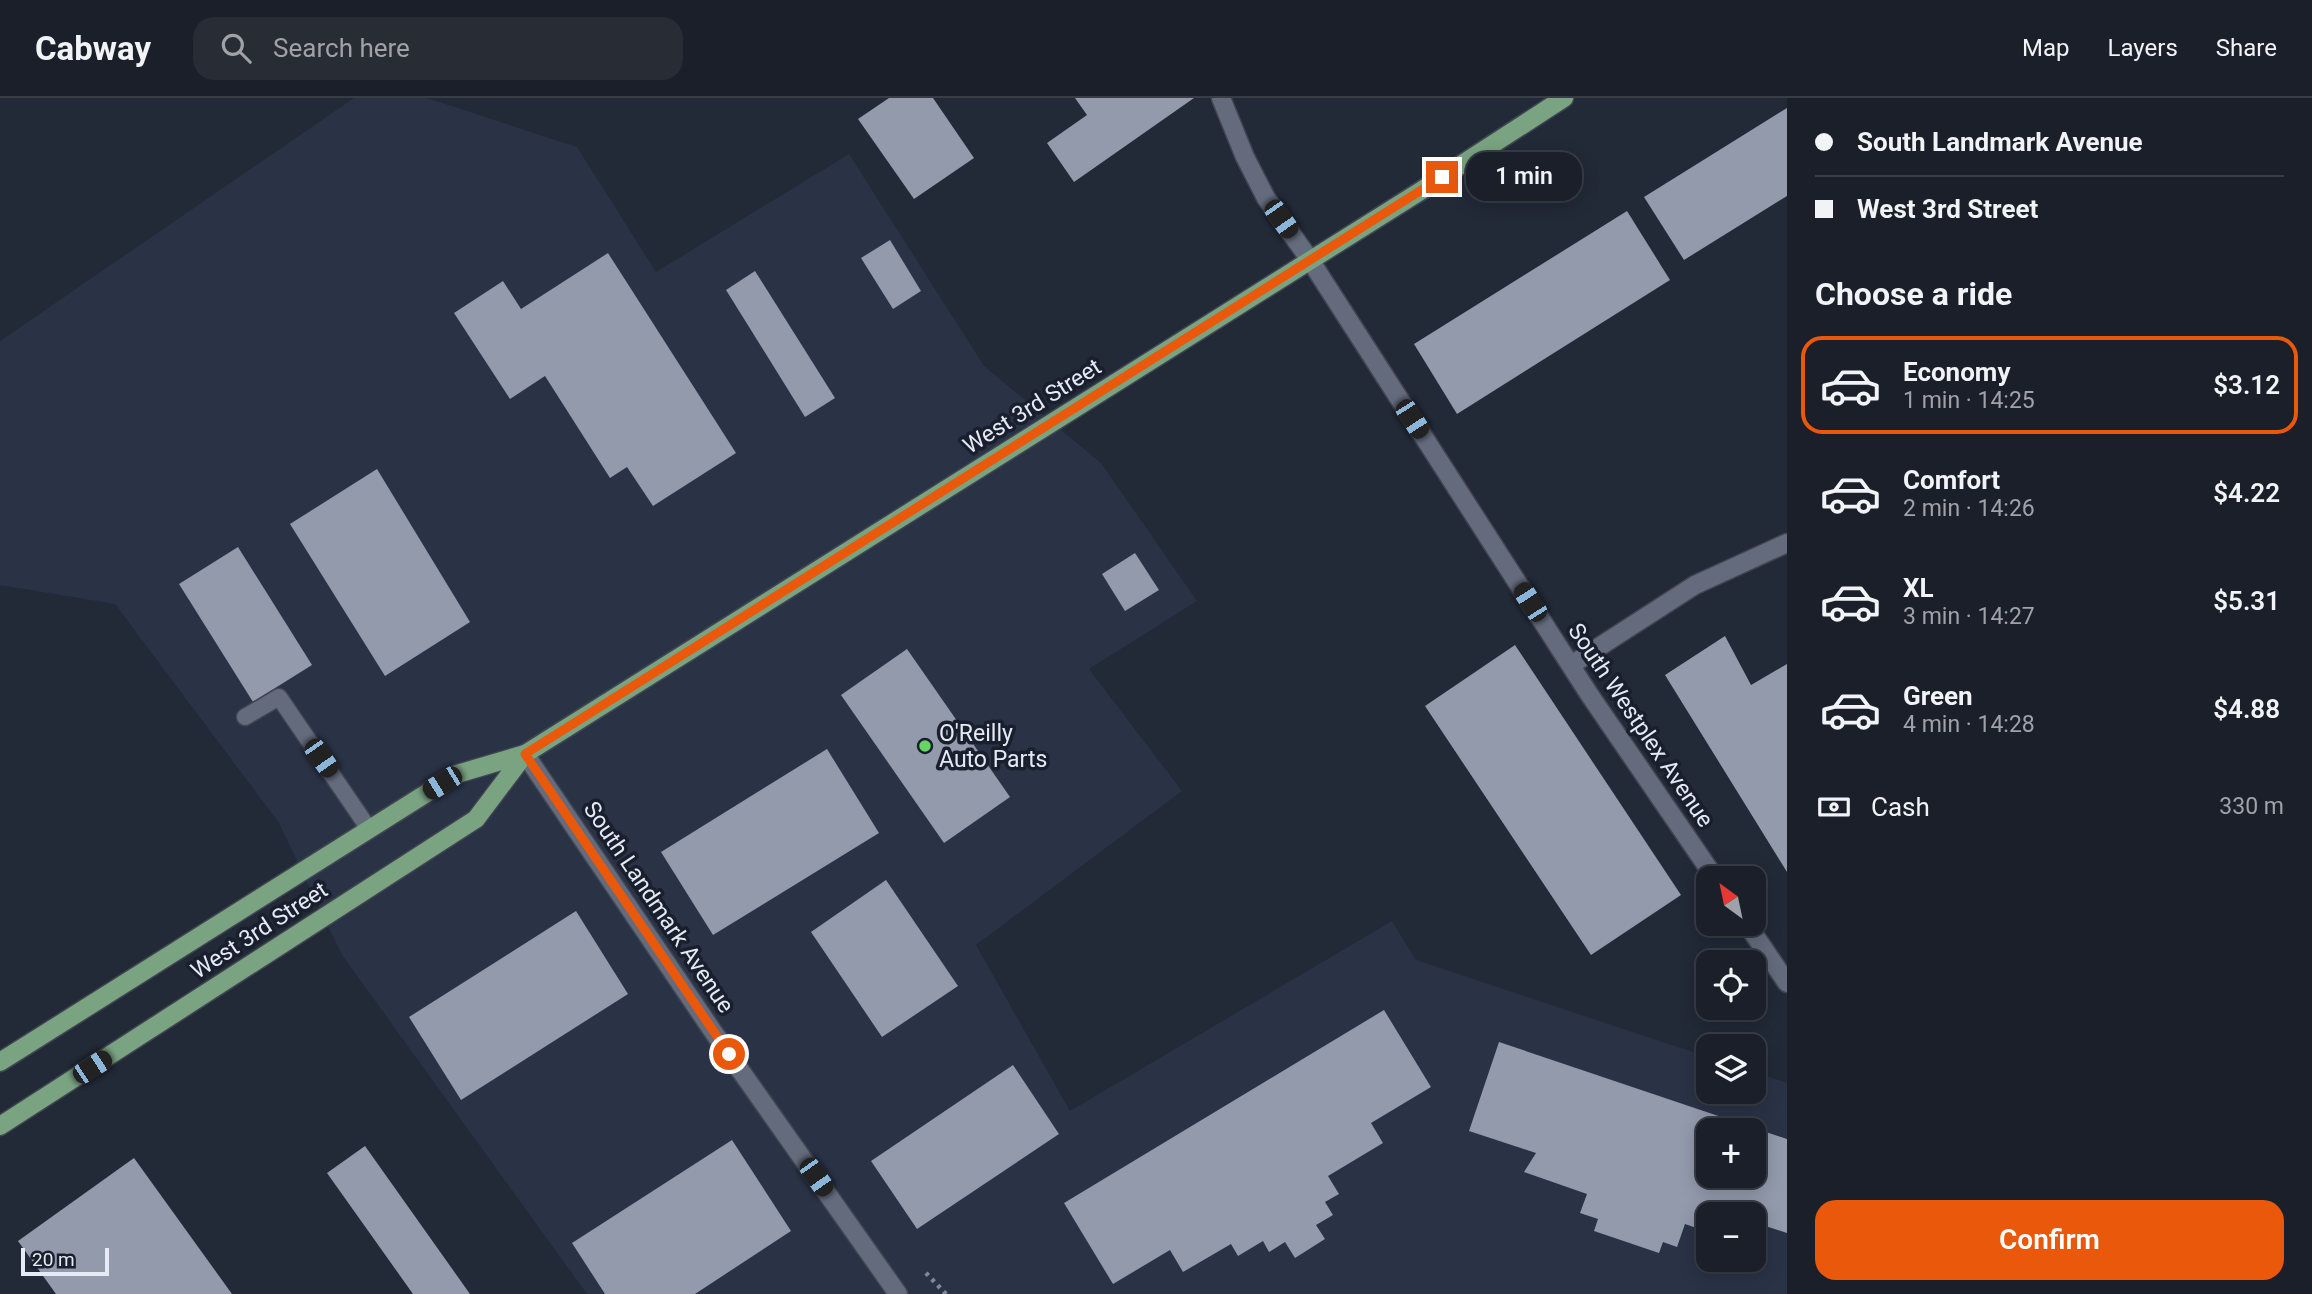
<!DOCTYPE html>
<html lang="en">
<head>
<meta charset="utf-8">
<style>
	body { margin:0; font-family:Roboto,sans-serif; background:#272c35; color:#f1f3f6; height:100vh; display:flex; flex-direction:column; font-size:26px; white-space:nowrap }
	* { box-sizing:border-box; margin:0 }
	p { font-size:23px; color:#9fa2a8 }
	.icon { flex:none; width:38px; height:38px; fill:none; stroke:currentColor; stroke-width:2; stroke-linecap:round; stroke-linejoin:round }
	.map { position:relative; flex:1; overflow:hidden }
	.panel { display:flex; flex-direction:column; background:#1a1f29; width:525px }
	.panel>* { flex:none }
	.banner { display:grid; align-content:center; height:154px; padding:0 28px; background:#1a1f29 }
	.needle { width:46px; rotate:327deg }
	.fabs { position:absolute; left:1696px; top:768px; display:grid; gap:14px }
	.fabs a { display:grid; place-items:center; width:70px; height:70px; border-radius:14px; background:#1a1f29; box-shadow:0 4px 18px #0003,0 0 0 2px #383d46; font-size:35px }
	.scale { position:absolute; left:21px; bottom:18px; width:88px; box-sizing:border-box; padding-left:7px; border:4px solid #e6eaf4; border-top:0; font-size:19px; line-height:24px; white-space:nowrap; color:#e6eaf4; -webkit-text-stroke:5px #191f2d; paint-order:stroke }
	.end { position:absolute; width:32px; height:32px; margin:-16px; border:9px solid #ea580c; background:#fff; box-shadow:0 0 0 4px #fff }
	.from { border-radius:50% }
	.bubble { position:absolute; height:49px; border-radius:21px; background:#1a1f29; box-shadow:0 4px 18px #0003,0 0 0 2px #383d46; font-size:23px; font-weight:600; line-height:49px; text-align:center }
	.car { position:absolute; width:21px; height:42px; margin:-21px -10px; border-radius:9px; box-shadow:0 0 5px 2px #0007; background:linear-gradient(#222 24%,#8ab4d8 0 40%,#222 0 76%,#8ab4d8 0 86%,#222 0) }
	.banner b { display:flex; align-items:center; gap:24px; height:66px; font-size:26px }
	.banner b+b { border-top:2px solid #383d46 }
	.banner i { width:18px; height:18px; background:#f1f3f6 }
	ul { padding:0; list-style:none }
	li { display:flex; align-items:center; gap:21px; height:98px; margin:0 14px 10px; padding:0 14px; border:4px solid transparent; border-radius:21px }
	li div { flex:1 }
	li b { display:block; font-size:26px }
	li em { font-style:normal; font-weight:600 }
	li.current { border-color:#ea580c }
	li>.icon { width:63px; height:63px; stroke-width:1.5 }
	h2 { padding:0 28px; font-size:32px; line-height:84px }
	.pay { display:flex; align-items:center; gap:18px; height:77px; padding:0 28px; font-size:26px }
	.pay p { margin-inline-start:auto }
	.primary-button { display:flex; gap:14px; margin-top:auto; padding:14px 28px }
	.primary-button a { flex:1; height:80px; border-radius:21px; background:#ea580c; color:#fff; font-size:28px; font-weight:600; line-height:80px; text-align:center }
	header { display:flex; align-items:center; gap:42px; box-sizing:border-box; height:98px; padding:0 35px; background:#1a1f29; border-bottom:2px solid #383d46 }
	header strong { font-size:33px }
	nav { display:flex; gap:38px; margin-inline-start:auto; font-size:24px }
	.search { width:490px; height:63px; background:#272c35; display:flex; align-items:center; gap:18px; box-sizing:border-box; padding:0 24px; border-radius:21px; color:#9fa2a8; font-size:26px }
	main { display:flex; flex:1; min-height:0 }
	.map>svg:first-child { display:block }
	.built { fill:#2a3246; fill-rule:evenodd }
	.building { fill:#929aac; fill-rule:evenodd }
	.lines { fill:none; stroke-linecap:round; stroke-linejoin:round }
	.service-casing { stroke:#404551; stroke-width:19 }
	.minor-casing { stroke:#404551; stroke-width:21 }
	.primary-casing { stroke:#404551; stroke-width:21 }
	.path { stroke:#838894; stroke-width:4.5; stroke-dasharray:3.5 5; stroke-linecap:butt }
	.service { stroke:#646b7c; stroke-width:16 }
	.minor { stroke:#646b7c; stroke-width:18 }
	.primary { stroke:#79a381; stroke-width:18 }
	.route { stroke:#ea580c; stroke-width:9 }
	.poi-dot { fill:#68d465; stroke:#191f2d; stroke-width:2.5 }
	.labels { text-anchor:middle; stroke-width:7; stroke-linejoin:round; paint-order:stroke }
	.street-label { font-size:23px; fill:#e6eaf4; stroke:#191f2d }
	.poi-label { font-size:23px; fill:#e6eaf4; stroke:#191f2d; text-anchor:start }
</style>
</head>
<body>
<header>
<strong>Cabway</strong>
<div class="search"><svg class="icon" aria-label="search" viewBox="0 0 24 24"><circle cx="10" cy="10" r="6"/><path d="M15 15l6 6"/></svg>Search here</div>
<nav><a>Map</a><a>Layers</a><a>Share</a></nav>
</header>
<main>
<div class="map">
<svg width="1787" height="1196" viewBox="0 0 1787 1196">
	<rect width="100%" height="100%" fill="#222937"/>
	<!-- built -->
	<path class="built" d="M354 0H427L577 49 656 174 849 56 984 268 1101 365 1197 503 1089 571 1182 693 976 847 1070 1013 1392 823 1416 862 1708 959V994H1754V974L1787 985V1196H587L342 857 279 725 115 506 0 487V243ZM1708 1032H1754V1078H1708ZM1708 1116H1754V1162H1708Z"/>
	<!-- building -->
	<g class="building">
		<path d="M889 0H933L974 60 914 101 858 21Z"/>
		<path d="M1075 0H1194L1074 84 1047 45 1087 17Z"/>
		<path d="M1787 10V98L1684 162 1644 99Z"/>
		<path d="M1627 113 1670 182 1457 316 1414 246Z"/>
		<path d="M890 142 921 193 893 211 861 160Z"/>
		<path d="M608 155 736 355 653 408 627 369 610 380 545 278 510 301 454 215 503 183 521 211Z"/>
		<path d="M755 173 835 300 805 319 726 192Z"/>
		<path d="M377 371 470 524 385 578 290 426Z"/>
		<path d="M238 449 312 567 253 604 179 486Z"/>
		<path d="M1135 455 1159 492 1125 513 1102 476Z"/>
		<path d="M1725 538 1751 587 1787 566V774L1665 577Z"/>
		<path d="M1515 547 1681 797 1591 857 1425 608Z"/>
		<path d="M907 551 1010 699 944 745 841 597Z"/>
		<path d="M827 651 879 735 713 837 661 754Z"/>
		<path d="M886 782 958 888 882 939 811 834Z"/>
		<path d="M576 813 628 896 461 1002 409 919Z"/>
		<path d="M1384 912 1431 989 1371 1025 1383 1045 1328 1078 1339 1096 1325 1104 1333 1117 1316 1127 1325 1141 1295 1160 1285 1144 1269 1154 1263 1143 1238 1158 1231 1146 1183 1174 1170 1152 1113 1186 1064 1105Z"/>
		<path d="M1499 944 1787 1041V1135L1756 1125 1754 1132V1116H1708V1134L1685 1126 1677 1149 1663 1144 1659 1155 1594 1133 1598 1121 1580 1115 1587 1096 1524 1074 1536 1055 1469 1033ZM1708 1032H1754V1078H1708Z"/>
		<path d="M1013 967 1059 1036 917 1131 871 1063Z"/>
		<path d="M732 1042 791 1133 695 1196H605L572 1145Z"/>
		<path d="M365 1048 470 1196H413L327 1075Z"/>
		<path d="M134 1060 232 1196H56L18 1143Z"/>
	</g>
	<g class="lines">
		<!-- service casing -->
		<g class="service-casing">
			<path id="service" d="M245 619 279 599 369 731"/>
		</g>
		<!-- minor casing -->
		<g class="minor-casing">
			<g id="minor">
				<path d="M1221 0 1245 59 1266 100 1310 162 1589 596 1715 780"/>
				<path d="M1571 567 1695 487 1787 445"/>
				<path d="M525 656 714 935 898 1196"/>
				<path d="M1747 826 1787 885"/>
			</g>
		</g>
		<!-- primary casing -->
		<g class="primary-casing">
			<g id="primary">
				<path d="M0 964 457 676 525 656 1419 94 1564 0"/>
				<path d="M0 1028 476 721 525 656"/>
			</g>
		</g>
		<!-- path -->
		<path class="path" d="M926 1175 946 1196"/>
		<!-- service -->
		<use href="#service" class="service"/>
		<!-- minor -->
		<use href="#minor" class="minor"/>
		<!-- primary -->
		<use href="#primary" class="primary"/>
	</g>
	<g class="lines">
		<!-- route -->
		<path class="route" d="M729 956 525 656 1442 79"/>
	</g>
	<!-- markers -->
	<circle class="poi-dot" cx="925" cy="648" r="7"/>
	<g class="labels">
		<!-- street labels -->
		<g class="street-label">
			<text transform="translate(1032 308) rotate(-32)" y="8">West 3rd Street</text>
			<text transform="translate(1641 627) rotate(56)" y="8">South Westplex Avenue</text>
			<text transform="translate(659 809) rotate(56)" y="8">South Landmark Avenue</text>
			<text transform="translate(259 832) rotate(-33)" y="8">West 3rd Street</text>
		</g>
		<!-- poi labels -->
		<g class="poi-label">
			<text x="939" y="643">O'Reilly<tspan x="939" dy="26">Auto Parts</tspan></text>
		</g>
	</g>
</svg>
<div class="fabs">
<a><svg class="needle" viewBox="-14 -14 28 28"><path d="M0-13l5 13h-10z" fill="#e53935"/><path d="M0 13l5-13h-10z" fill="#9fa2a8"/></svg></a>
<a><svg class="icon" aria-label="locate" viewBox="0 0 24 24"><circle cx="12" cy="12" r="6"/><path d="M12 2v4M12 18v4M2 12h4M18 12h4"/></svg></a>
<a><svg class="icon" aria-label="layers" viewBox="0 0 24 24"><path d="M12 4l9 5-9 5-9-5zM3 14l9 5 9-5"/></svg></a>
<a>+</a>
<a>−</a>
</div>
<div class="scale">20 m</div>
<i class="end from" style="left:729px;top:956px"></i>
<i class="end" style="left:1442px;top:79px"></i>
<div class="bubble" style="left:1466px;top:54px;width:116px">1 min</div>
<i class="car" style="left:1281px;top:121px;rotate:145deg"></i>
<i class="car" style="left:1412px;top:321px;rotate:147deg"></i>
<i class="car" style="left:1530px;top:504px;rotate:327deg"></i>
<i class="car" style="left:321px;top:660px;rotate:145deg"></i>
<i class="car" style="left:442px;top:685px;rotate:238deg"></i>
<i class="car" style="left:92px;top:969px;rotate:57deg"></i>
<i class="car" style="left:816px;top:1079px;rotate:145deg"></i>
</div>
<section class="panel">
<div class="banner">
<b><i class="from"></i>South Landmark Avenue</b>
<b><i></i>West 3rd Street</b>
</div>
<h2>Choose a ride</h2>
<ul>
<li class="current"><svg class="icon" aria-label="car" viewBox="0 0 24 24"><path d="M5 17H2v-5l4-1 3-4h7l3 4 3 1v5h-3M9 17h6M6 11h13"/><circle cx="7" cy="17" r="2"/><circle cx="17" cy="17" r="2"/></svg><div><b>Economy</b><p>1 min · 14:25</p></div><em>$3.12</em></li>
<li><svg class="icon" aria-label="car" viewBox="0 0 24 24"><path d="M5 17H2v-5l4-1 3-4h7l3 4 3 1v5h-3M9 17h6M6 11h13"/><circle cx="7" cy="17" r="2"/><circle cx="17" cy="17" r="2"/></svg><div><b>Comfort</b><p>2 min · 14:26</p></div><em>$4.22</em></li>
<li><svg class="icon" aria-label="car" viewBox="0 0 24 24"><path d="M5 17H2v-5l4-1 3-4h7l3 4 3 1v5h-3M9 17h6M6 11h13"/><circle cx="7" cy="17" r="2"/><circle cx="17" cy="17" r="2"/></svg><div><b>XL</b><p>3 min · 14:27</p></div><em>$5.31</em></li>
<li><svg class="icon" aria-label="car" viewBox="0 0 24 24"><path d="M5 17H2v-5l4-1 3-4h7l3 4 3 1v5h-3M9 17h6M6 11h13"/><circle cx="7" cy="17" r="2"/><circle cx="17" cy="17" r="2"/></svg><div><b>Green</b><p>4 min · 14:28</p></div><em>$4.88</em></li>
</ul>
<div class="pay"><svg class="icon" aria-label="cash" viewBox="0 0 24 24"><path d="M3 7h18v10H3z"/><circle cx="12" cy="12" r="2"/></svg>Cash<p>330 m</p></div>
<div class="primary-button"><a>Confirm</a></div>
</section>
</main>
</body>
</html>
